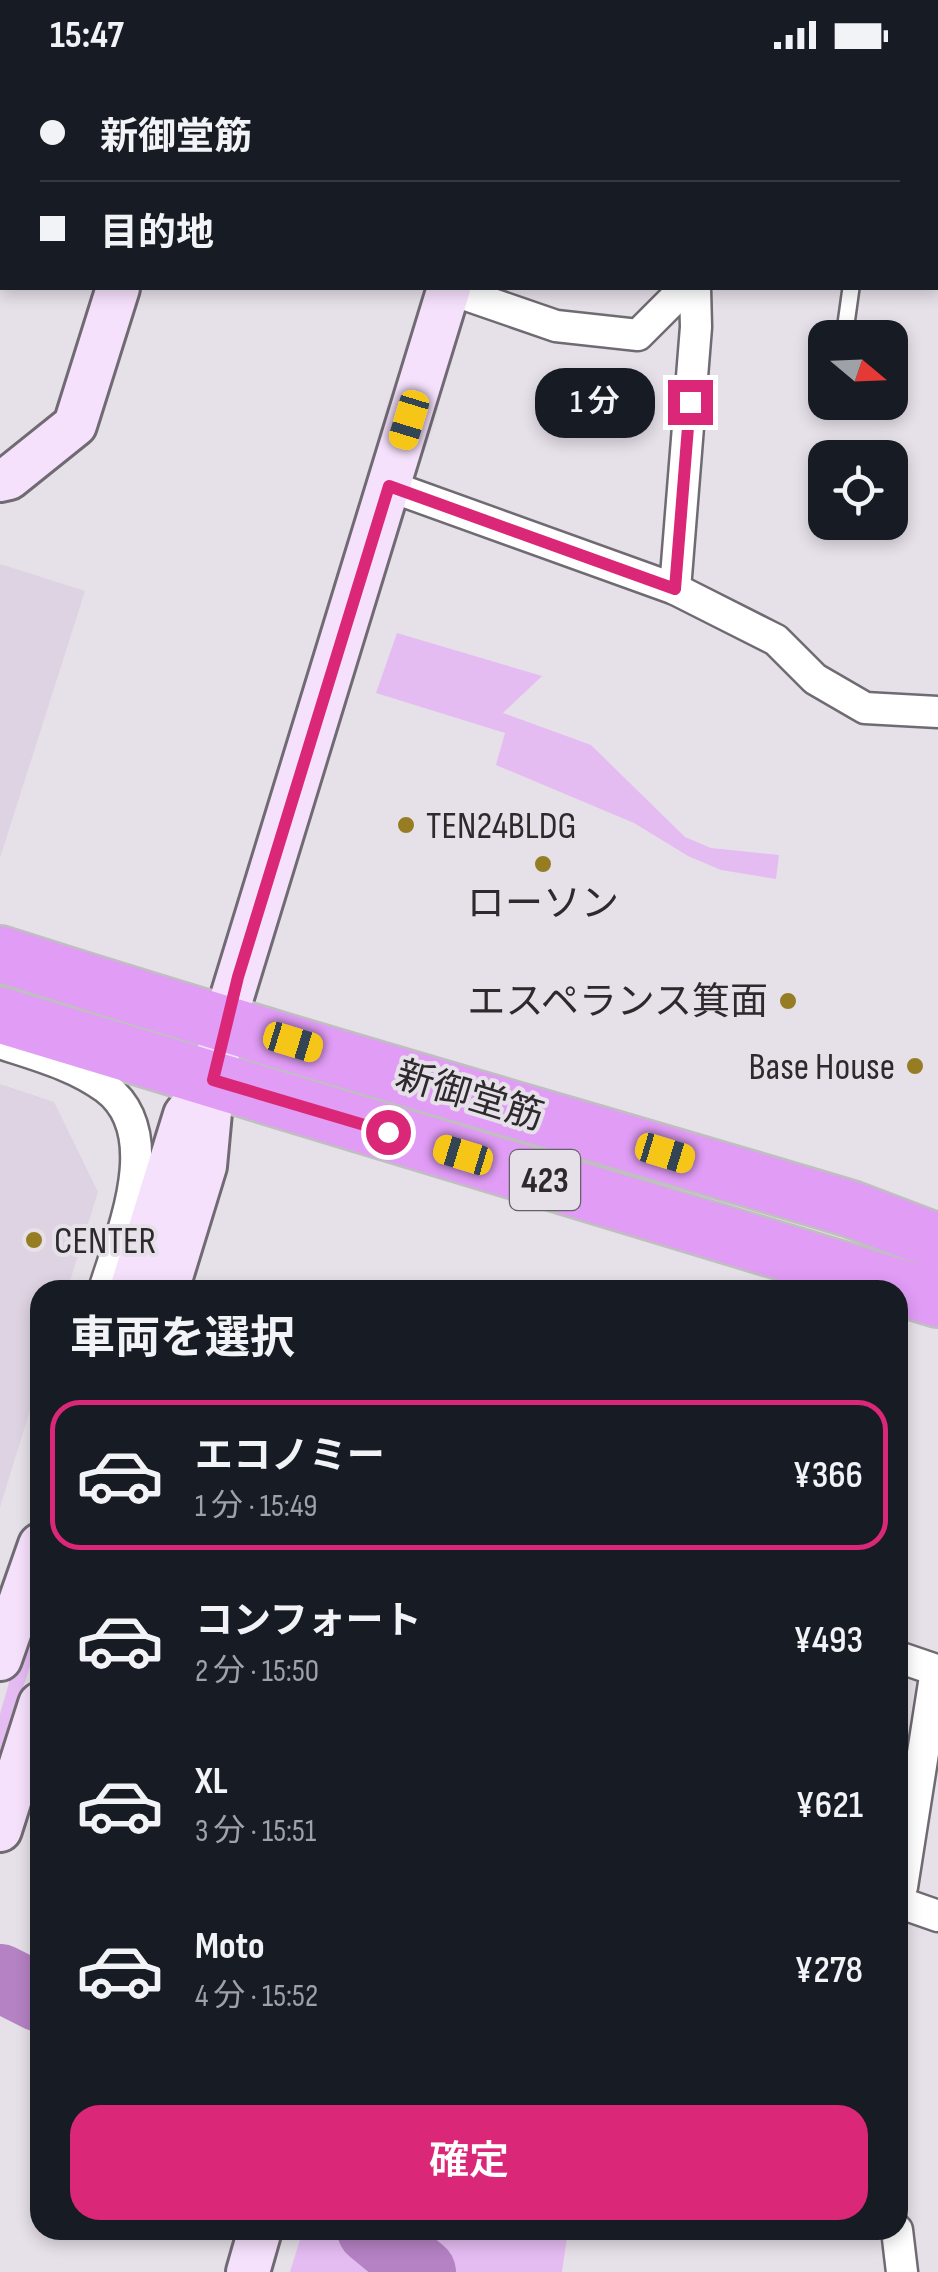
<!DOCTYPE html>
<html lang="ja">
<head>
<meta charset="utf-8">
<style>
	body { margin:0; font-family:"Sofia Sans Condensed","Noto Sans JP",sans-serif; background:#20242c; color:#f1f3f6; height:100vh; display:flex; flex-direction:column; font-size:38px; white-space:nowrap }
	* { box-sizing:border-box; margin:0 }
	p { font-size:32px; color:#9ea1a6 }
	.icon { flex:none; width:55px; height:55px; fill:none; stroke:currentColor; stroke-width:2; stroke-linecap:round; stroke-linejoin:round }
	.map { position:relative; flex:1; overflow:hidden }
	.details { position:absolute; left:30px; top:1210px; width:878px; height:960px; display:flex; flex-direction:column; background:#171b24; border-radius:30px; box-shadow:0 5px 15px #0003 }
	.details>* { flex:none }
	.top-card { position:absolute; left:0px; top:0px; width:940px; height:220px; box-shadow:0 5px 15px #0003; display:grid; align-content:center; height:220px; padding:0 40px; background:#171b24 }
	.needle { width:65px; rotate:109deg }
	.buttons { position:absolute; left:808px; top:250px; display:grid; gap:20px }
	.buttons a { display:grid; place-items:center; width:100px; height:100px; border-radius:20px; background:#171b24; box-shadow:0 5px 15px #0003; font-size:50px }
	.end { position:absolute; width:45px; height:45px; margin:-22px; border:12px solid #db2777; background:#fff; box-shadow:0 0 0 5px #fff }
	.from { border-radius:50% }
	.bubble { position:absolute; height:70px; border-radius:30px; background:#171b24; box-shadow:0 5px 15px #0003; font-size:32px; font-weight:600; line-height:70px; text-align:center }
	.car { position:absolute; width:30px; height:60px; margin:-30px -15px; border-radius:12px; box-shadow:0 0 8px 2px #0007; background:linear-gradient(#f5c518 24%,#345 0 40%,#f5c518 0 76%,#345 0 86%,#f5c518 0) }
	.top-card b { display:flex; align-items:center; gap:35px; height:95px; font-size:38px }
	.top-card b+b { border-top:2px solid #363941 }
	.top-card i { width:25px; height:25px; background:#f1f3f6 }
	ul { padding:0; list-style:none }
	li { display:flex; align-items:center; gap:30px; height:150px; margin:0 20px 15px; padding:0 20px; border:5px solid transparent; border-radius:30px }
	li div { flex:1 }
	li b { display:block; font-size:38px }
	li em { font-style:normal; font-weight:600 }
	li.selected { border-color:#db2777 }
	li>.icon { width:90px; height:90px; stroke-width:1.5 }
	h2 { padding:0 40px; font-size:45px; line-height:120px }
	.primary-button { display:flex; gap:20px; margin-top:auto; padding:20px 40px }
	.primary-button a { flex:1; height:115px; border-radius:30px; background:#db2777; color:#fff; font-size:40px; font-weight:600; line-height:115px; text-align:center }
	.status { display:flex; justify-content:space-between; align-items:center; height:70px; padding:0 50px; background:#171b24; direction:ltr }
	.status svg { height:28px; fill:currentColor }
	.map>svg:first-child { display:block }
	.built { fill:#ded3e2 }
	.green { fill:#e5bcf2 }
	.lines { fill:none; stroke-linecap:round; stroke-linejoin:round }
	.river { stroke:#b582c4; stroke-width:68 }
	.lane-casing { stroke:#706a72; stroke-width:20 }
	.street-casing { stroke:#706a72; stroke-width:35 }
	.secondary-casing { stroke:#706a72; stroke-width:48 }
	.highway-casing { stroke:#c0bfc0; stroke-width:60 }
	.lane { stroke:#fff; stroke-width:15 }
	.street { stroke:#fff; stroke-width:30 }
	.secondary { stroke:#f6e1fc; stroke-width:42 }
	.highway { stroke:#e19cf6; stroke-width:55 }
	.route { stroke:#db2777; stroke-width:12 }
	.poi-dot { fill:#967c23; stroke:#e6e0e8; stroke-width:4 }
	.labels { text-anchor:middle; stroke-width:8; stroke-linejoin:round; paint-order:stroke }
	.shield { fill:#e6e0e8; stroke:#646165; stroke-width:2.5 }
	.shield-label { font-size:35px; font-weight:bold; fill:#2d2a2d }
	.poi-label { font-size:38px; fill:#2d2a2d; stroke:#e6e0e8; text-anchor:start }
	.street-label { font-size:38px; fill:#2d2a2d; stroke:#e6e0e8 }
</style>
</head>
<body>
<div class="status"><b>15:47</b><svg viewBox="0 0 49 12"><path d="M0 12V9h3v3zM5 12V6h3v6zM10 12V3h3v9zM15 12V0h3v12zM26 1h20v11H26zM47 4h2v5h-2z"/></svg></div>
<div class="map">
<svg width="938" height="2202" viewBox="0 0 938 2202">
	<rect width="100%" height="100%" fill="#e6e0e8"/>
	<!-- built -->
	<g class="built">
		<path d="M0 494 85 521 0 788Z"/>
		<path d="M0 1014 54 1032 98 1122 67 1220H40V1308L0 1437Z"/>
	</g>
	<!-- green -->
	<g class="green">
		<path d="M397 563 542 606 503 643 591 675 685 767 711 778 779 785 776 809 721 800 688 786 634 753 496 695 505 663 376 623Z"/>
		<path d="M40 1534V1565L0 1690V1644L12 1602Z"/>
		<path d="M303 2160H568L562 2202H290Z"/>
	</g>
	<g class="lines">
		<!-- river -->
		<g class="river">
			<path d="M0 1908 40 1928"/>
			<path d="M371 2160 422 2202"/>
		</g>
		<!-- lane casing -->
		<g class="lane-casing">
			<path id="lane" d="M844 268 851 218"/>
		</g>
		<!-- street casing -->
		<g class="street-casing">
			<g id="street">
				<path d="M720 0 724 2"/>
				<path d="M938 102V103"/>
				<path d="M449 219 556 256 638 265 685 218"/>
				<path d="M389 416 675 519 776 570 815 609 865 638 938 642"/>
				<path d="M675 519 696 257 695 218"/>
				<path d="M0 973C36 985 75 995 106 1018 166 1063 121 1164 104 1220"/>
				<path d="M898 1587 936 1600 902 1817 898 1822"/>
				<path d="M898 1832 938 1846"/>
				<path d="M897 2160 902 2202"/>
			</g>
		</g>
		<!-- secondary casing -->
		<g class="secondary-casing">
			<g id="secondary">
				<path d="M185 2V0"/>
				<path d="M515 2 516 0"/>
				<path d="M0 410 9 408 75 355 118 218"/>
				<path d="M131 1220 185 1045 203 1022"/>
				<path d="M167 1220 205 1096 213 1010 224 953 449 218"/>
				<path d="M0 1589 40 1475"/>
				<path d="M0 1760 40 1634"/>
				<path d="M248 2202 260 2160"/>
			</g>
		</g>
		<!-- highway casing -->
		<g class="highway-casing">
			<g id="highway">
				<path d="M0 884C281 974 567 1054 851 1139L938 1172"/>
				<path d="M0 945 938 1229"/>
			</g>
		</g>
		<!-- lane -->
		<use href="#lane" class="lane"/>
		<!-- street -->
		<use href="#street" class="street"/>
		<!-- secondary -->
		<use href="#secondary" class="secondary"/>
		<!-- highway -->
		<use href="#highway" class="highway"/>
	</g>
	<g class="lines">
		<!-- route -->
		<path class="route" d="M388 1062 213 1010 238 907 389 416 675 519 690 332"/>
	</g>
	<!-- markers -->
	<g class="poi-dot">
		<circle cx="406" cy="755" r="10"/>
		<circle cx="543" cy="794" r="10"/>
		<circle cx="788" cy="931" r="10"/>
		<circle cx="915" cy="996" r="10"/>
		<circle cx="34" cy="1170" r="10"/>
	</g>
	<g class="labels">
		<!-- shield labels -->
		<rect class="shield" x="510" y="1080" width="70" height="60" rx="8"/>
		<g class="shield-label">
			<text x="545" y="1122">423</text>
		</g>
		<!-- poi labels -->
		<g class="poi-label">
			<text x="426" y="768">TEN24BLDG</text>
			<text x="543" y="846" text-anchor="middle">ローソン</text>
			<text x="768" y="944" text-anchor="end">エスペランス箕面</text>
			<text x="895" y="1009" text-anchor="end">Base House</text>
			<text x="54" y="1183">CENTER</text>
		</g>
		<!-- street labels -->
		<g class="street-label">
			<text transform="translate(470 1025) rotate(17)" y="13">新御堂筋</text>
		</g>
	</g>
</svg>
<div class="buttons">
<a><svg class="needle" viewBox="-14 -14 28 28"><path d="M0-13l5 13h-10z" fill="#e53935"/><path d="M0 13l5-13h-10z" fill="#9ea1a6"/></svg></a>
<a><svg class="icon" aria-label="locate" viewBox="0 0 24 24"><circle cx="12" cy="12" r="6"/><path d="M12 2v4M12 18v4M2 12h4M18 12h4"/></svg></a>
</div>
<i class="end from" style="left:388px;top:1062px"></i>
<i class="end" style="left:690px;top:332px"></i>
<div class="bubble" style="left:535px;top:298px;width:120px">1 分</div>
<i class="car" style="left:409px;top:350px;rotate:197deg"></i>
<i class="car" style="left:293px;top:972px;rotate:107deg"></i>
<i class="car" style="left:665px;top:1083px;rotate:107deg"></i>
<i class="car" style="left:463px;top:1085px;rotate:287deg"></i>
<div class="top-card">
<b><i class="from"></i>新御堂筋</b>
<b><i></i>目的地</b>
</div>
<section class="details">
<h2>車両を選択</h2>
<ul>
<li class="selected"><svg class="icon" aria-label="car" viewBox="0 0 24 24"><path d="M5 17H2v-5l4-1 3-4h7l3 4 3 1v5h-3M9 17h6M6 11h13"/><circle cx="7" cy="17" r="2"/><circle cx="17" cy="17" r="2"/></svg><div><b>エコノミー</b><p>1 分 · 15:49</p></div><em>¥366</em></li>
<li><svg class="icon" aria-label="car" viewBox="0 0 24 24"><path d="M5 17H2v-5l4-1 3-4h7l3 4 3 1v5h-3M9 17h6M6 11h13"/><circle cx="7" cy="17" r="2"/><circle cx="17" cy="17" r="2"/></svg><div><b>コンフォート</b><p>2 分 · 15:50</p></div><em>¥493</em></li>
<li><svg class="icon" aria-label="car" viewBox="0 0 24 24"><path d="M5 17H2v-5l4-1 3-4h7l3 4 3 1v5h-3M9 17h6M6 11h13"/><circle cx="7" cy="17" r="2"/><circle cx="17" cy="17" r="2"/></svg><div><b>XL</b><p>3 分 · 15:51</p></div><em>¥621</em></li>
<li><svg class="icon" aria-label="car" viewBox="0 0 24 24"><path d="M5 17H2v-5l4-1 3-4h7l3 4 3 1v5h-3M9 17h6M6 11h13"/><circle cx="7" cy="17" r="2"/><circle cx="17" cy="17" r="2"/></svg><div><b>Moto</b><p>4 分 · 15:52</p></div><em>¥278</em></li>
</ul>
<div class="primary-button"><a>確定</a></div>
</section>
</div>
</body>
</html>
